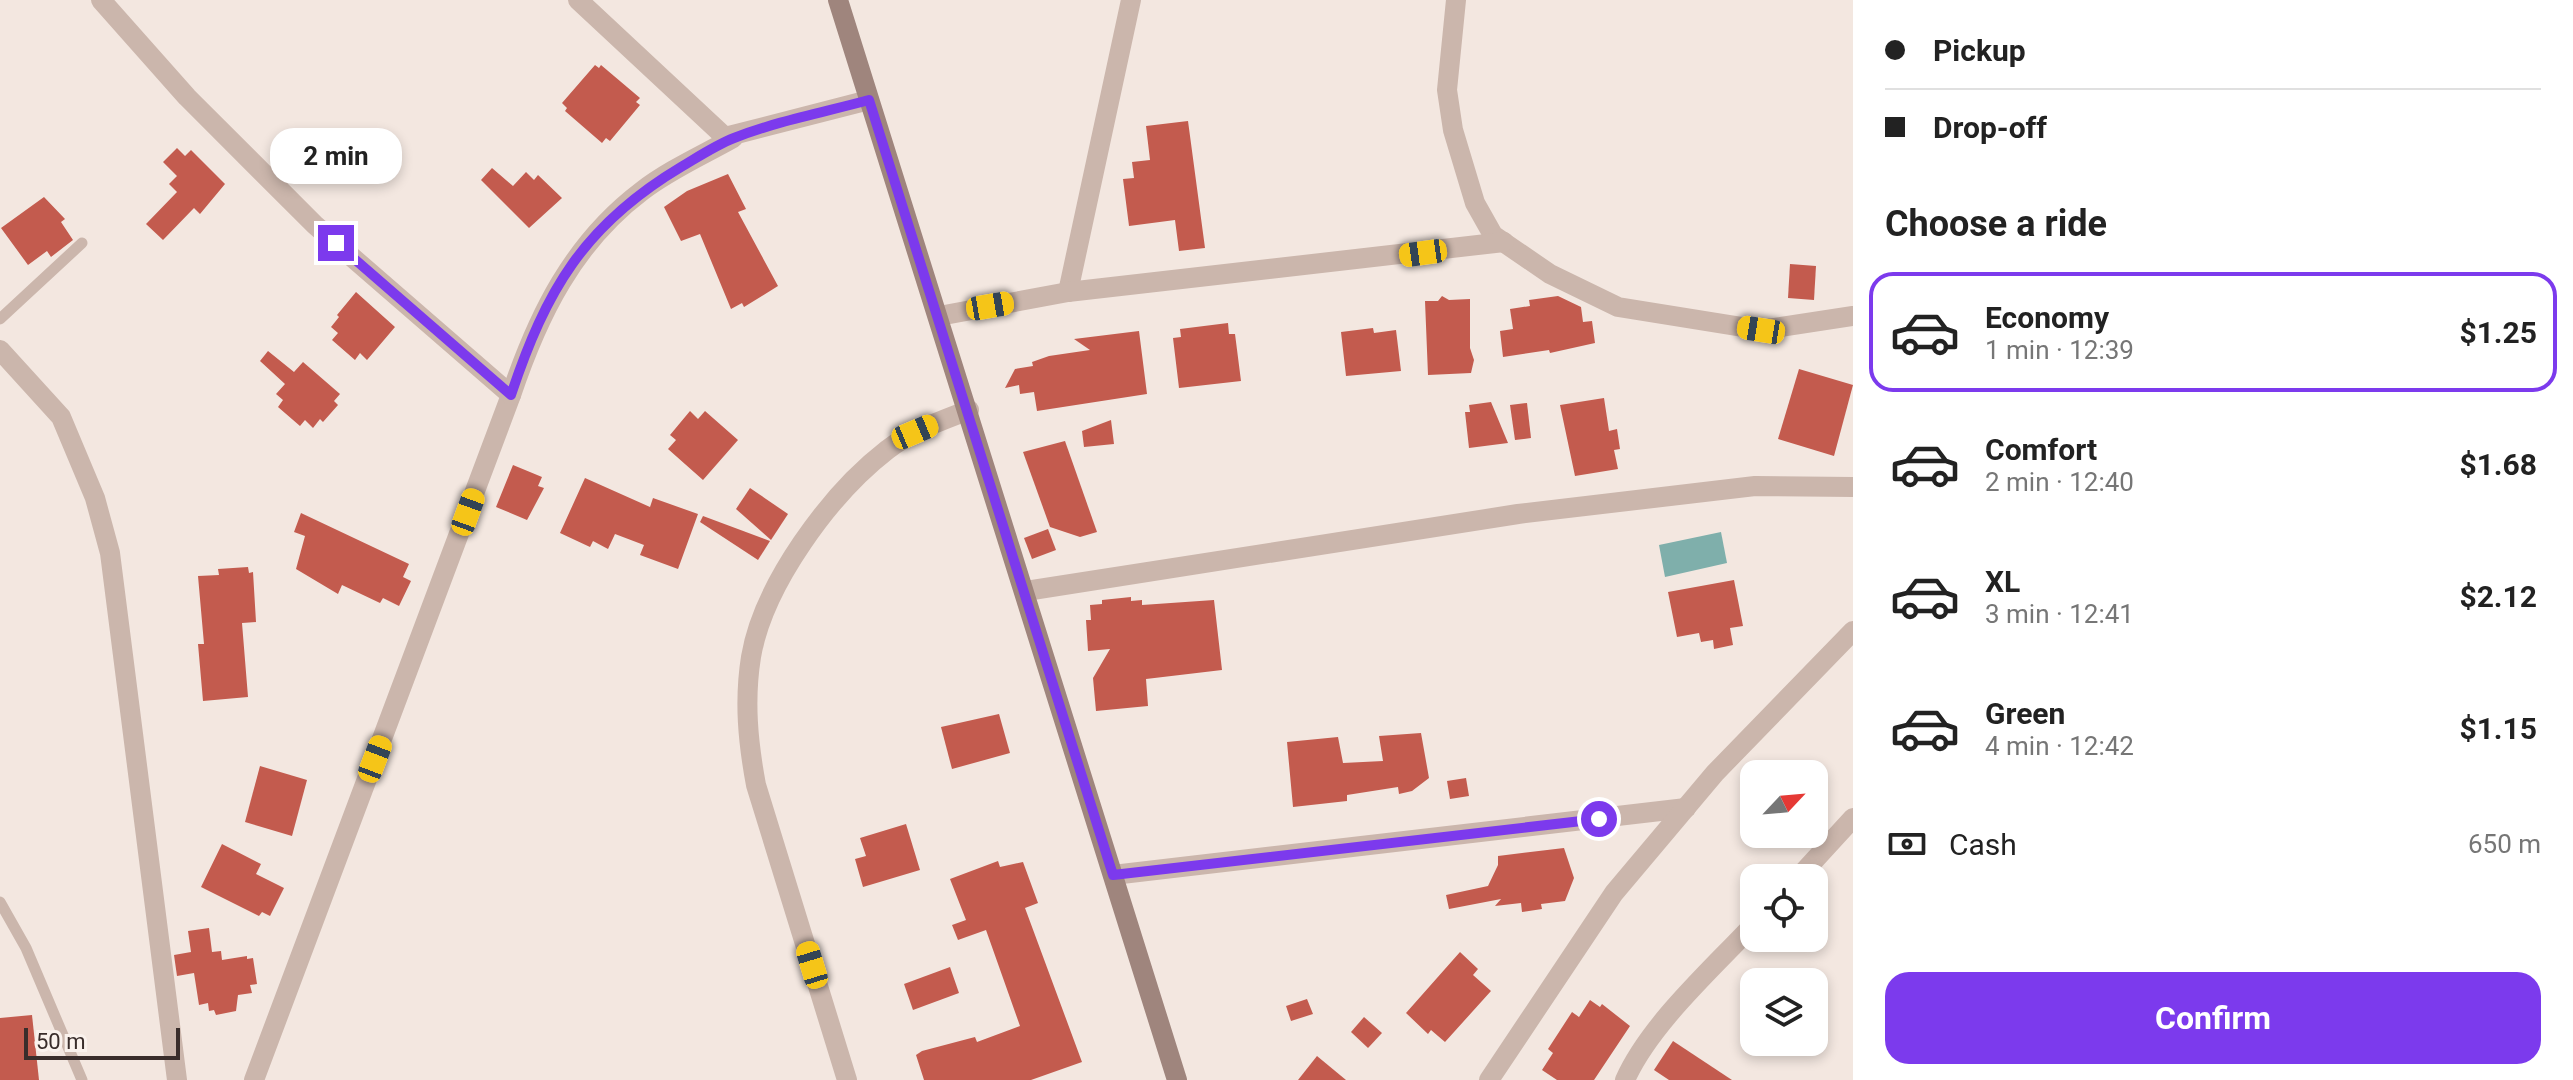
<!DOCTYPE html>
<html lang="en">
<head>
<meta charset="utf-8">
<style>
	body { margin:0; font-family:Roboto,sans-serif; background:#f6f6f6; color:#222; height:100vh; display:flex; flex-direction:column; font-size:30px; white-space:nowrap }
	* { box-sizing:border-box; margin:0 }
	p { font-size:26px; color:#767676 }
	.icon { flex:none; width:44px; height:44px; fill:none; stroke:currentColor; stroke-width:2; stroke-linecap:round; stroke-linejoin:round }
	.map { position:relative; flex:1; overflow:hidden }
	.sheet { display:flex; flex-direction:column; background:#fff; width:720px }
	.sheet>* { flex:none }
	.hud { display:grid; align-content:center; height:176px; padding:0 32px; background:#fff }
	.needle { width:52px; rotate:64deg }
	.fabs { position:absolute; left:1740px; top:760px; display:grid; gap:16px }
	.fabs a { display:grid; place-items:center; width:88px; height:88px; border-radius:16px; background:#fff; box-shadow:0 4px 12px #0003; font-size:40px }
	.scale { position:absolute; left:24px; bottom:20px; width:156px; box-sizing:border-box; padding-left:8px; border:4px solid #392d2b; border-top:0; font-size:22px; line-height:28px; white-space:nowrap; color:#392d2b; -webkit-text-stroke:6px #faf2ed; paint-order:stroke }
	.end { position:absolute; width:36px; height:36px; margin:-18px; border:10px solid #7c3aed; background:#fff; box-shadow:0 0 0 4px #fff }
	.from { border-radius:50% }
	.bubble { position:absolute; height:56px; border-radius:24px; background:#fff; box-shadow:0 4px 12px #0003; font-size:26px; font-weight:700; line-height:56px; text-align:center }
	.car { position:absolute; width:24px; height:48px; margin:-24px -12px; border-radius:10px; box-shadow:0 0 6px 2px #0007; background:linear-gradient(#f5c518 24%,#345 0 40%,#f5c518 0 76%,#345 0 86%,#f5c518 0) }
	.hud b { display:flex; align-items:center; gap:28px; height:76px; font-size:30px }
	.hud b+b { border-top:2px solid #e0e0e0 }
	.hud i { width:20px; height:20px; background:#222 }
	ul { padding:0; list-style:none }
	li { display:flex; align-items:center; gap:24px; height:120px; margin:0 16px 12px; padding:0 16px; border:4px solid transparent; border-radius:24px }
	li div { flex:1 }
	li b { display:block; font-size:30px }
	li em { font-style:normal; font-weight:700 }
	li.on { border-color:#7c3aed }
	li>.icon { width:72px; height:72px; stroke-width:1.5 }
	h2 { padding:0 32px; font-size:36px; line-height:96px }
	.pay { display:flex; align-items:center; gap:20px; height:88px; padding:0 32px; font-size:30px }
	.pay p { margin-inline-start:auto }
	.primary-button { display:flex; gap:16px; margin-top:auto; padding:16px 32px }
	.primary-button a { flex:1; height:92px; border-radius:24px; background:#7c3aed; color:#fff; font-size:32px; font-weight:700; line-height:92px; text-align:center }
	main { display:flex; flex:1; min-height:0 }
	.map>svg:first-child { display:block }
	.water { fill:#7fafab }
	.building { fill:#c35b4e }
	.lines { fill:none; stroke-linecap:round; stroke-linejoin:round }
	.lane { stroke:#cbb6ac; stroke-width:11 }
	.street { stroke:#cbb6ac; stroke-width:20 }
	.secondary { stroke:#9f857d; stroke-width:20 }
	.route { stroke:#7c3aed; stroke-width:10 }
</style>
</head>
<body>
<main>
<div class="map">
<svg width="1853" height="1080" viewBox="0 0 1853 1080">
	<rect width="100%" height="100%" fill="#f3e7e0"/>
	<!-- water -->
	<path class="water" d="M1721 532 1727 563 1665 577 1659 545Z"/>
	<!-- building -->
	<g class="building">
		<path d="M595 65 599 68 601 65 640 98 636 102 640 105 610 141 606 138 602 143 565 111 567 108 562 103Z"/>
		<path d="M1188 121 1205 248 1179 251 1175 220 1129 226 1123 179 1134 178 1132 162 1150 160 1146 126Z"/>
		<path d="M177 148 185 156 191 150 225 184 200 214 194 208 163 240 146 224 177 192 169 184 177 176 163 162Z"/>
		<path d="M492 168 513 186 526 172 534 180 538 175 562 198 529 228 481 180Z"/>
		<path d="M728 174 746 209 738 212 778 286 744 307 742 303 731 309 700 234 681 241 664 207 687 191Z"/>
		<path d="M44 197 65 219 61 222 73 240 51 257 47 251 28 265 1 228Z"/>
		<path d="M1790 264 1816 266 1814 300 1788 298Z"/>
		<path d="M356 292 395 327 367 360 360 353 355 360 332 340 338 333 331 327 339 317 337 315Z"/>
		<path d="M1442 296 1449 300 1470 299V348L1474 360 1471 373 1428 375 1425 301H1438Z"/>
		<path d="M1558 296 1581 307 1583 322 1592 321 1595 343 1550 353 1549 350 1503 357 1500 331 1513 329 1510 309 1530 306 1529 300Z"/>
		<path d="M1228 323 1229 334H1235L1241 381 1179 388 1173 338 1181 337 1180 329Z"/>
		<path d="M1373 328 1374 333 1396 330 1401 371 1346 376 1341 332Z"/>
		<path d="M1139 331 1147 394 1037 411 1034 392 1020 394 1019 385 1005 388 1015 369 1033 366 1032 362 1049 356 1090 350 1074 339Z"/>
		<path d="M268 351 294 372 303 362 340 394 334 401 338 405 323 422 320 419 313 428 305 420 300 426 278 407 283 400 276 394 285 384 260 361Z"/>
		<path d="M1799 369 1853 385 1834 456 1778 439Z"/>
		<path d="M1604 398 1609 431 1617 429 1620 449 1614 450 1618 469 1575 476 1560 405Z"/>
		<path d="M1491 402 1508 443 1469 448 1465 412H1470L1469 405Z"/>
		<path d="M1527 403 1531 438 1515 440 1510 405Z"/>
		<path d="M690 411 698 419 705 411 738 440 703 480 668 449 676 440 670 435Z"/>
		<path d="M1111 420 1114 444 1084 447 1082 431Z"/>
		<path d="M1065 441 1097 532 1080 537 1050 527 1023 452Z"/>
		<path d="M513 465 542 477 538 486 544 488 527 520 496 507Z"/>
		<path d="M585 478 650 507 653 498 698 514 678 569 640 555 644 545 615 534 608 549 593 541 590 547 560 533Z"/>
		<path d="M750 488 788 514 771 540 736 509Z"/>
		<path d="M301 513 409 564 403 577 411 581 399 606 383 598 380 603 342 585 338 594 296 569 305 536 294 532Z"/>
		<path d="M703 516 770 541 758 560 700 522Z"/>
		<path d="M1048 529 1056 550 1032 559 1024 538Z"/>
		<path d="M248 567 249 573 253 572 256 622 242 623 248 697 203 701 198 644H204L198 576 219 575 218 569Z"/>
		<path d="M1734 580 1743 626 1730 628 1733 645 1714 649 1713 640 1701 642 1699 633 1677 637 1668 592Z"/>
		<path d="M1131 597V601L1142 600V605L1214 600 1222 670 1146 679 1148 706 1096 711 1093 678 1110 649 1088 651 1086 620H1091L1090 605 1102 604V600Z"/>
		<path d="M999 714 1010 753 952 769 941 727Z"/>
		<path d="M1421 733 1429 778 1412 791 1399 794 1398 787 1347 795V801L1293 807 1287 742 1338 737 1343 763 1383 761 1379 736Z"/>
		<path d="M260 766 307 780 292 836 245 822Z"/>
		<path d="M1466 778 1469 796 1450 799 1447 781Z"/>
		<path d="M906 824 920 870 863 887 855 859 866 856 860 838Z"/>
		<path d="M222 844 261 864 256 874 284 888 270 916 262 912 259 916 201 887Z"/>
		<path d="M1564 848 1574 878 1565 901 1541 904 1542 909 1522 912 1521 903 1495 906 1501 899 1449 909 1446 895 1488 886 1498 865V856Z"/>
		<path d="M998 861 1000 867 1023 862 1038 903 1025 908 1082 1062 1031 1080H924L916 1055 922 1051 975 1037 977 1042 1020 1026 986 930 958 940 952 925 966 920 950 879Z"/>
		<path d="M209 928 212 952 221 951 222 960 247 956V959L253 958 257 984 250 985 252 993 238 995 236 1011 216 1015 214 1010 209 1011 208 1003 199 1005 194 973 177 976 174 955 191 952 188 931Z"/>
		<path d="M1460 952 1478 969 1473 975 1491 991 1445 1042 1431 1030 1428 1034 1406 1013Z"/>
		<path d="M950 967 959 993 913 1010 904 984Z"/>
		<path d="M1307 999 1313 1014 1291 1021 1286 1006Z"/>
		<path d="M1590 1000 1600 1007 1602 1004 1630 1026 1594 1080H1557L1542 1070 1553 1053 1548 1049 1572 1012 1579 1017Z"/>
		<path d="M32 1015 39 1080H0V1018Z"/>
		<path d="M1364 1017 1382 1033 1368 1048 1351 1032Z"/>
		<path d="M1673 1041 1732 1080H1669L1654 1070Z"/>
		<path d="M1317 1056 1346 1080H1298Z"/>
	</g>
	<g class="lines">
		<!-- lane -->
		<g class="lane">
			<path d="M0 319 82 243"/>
			<path d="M0 902 26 948 82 1080"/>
		</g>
		<!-- street -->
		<g class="street">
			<path d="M101 0 187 97 315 225 511 395 254 1080"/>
			<path d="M578 0 725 137 869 100"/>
			<path d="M1456 0 1447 90 1453 130 1475 203 1493 235 1550 274 1618 307 1761 330 1853 316"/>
			<path d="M1068 292 1131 0"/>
			<path d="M939 316 1068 292 1504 242"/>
			<path d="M0 350 61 417 95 498 110 553 177 1080"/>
			<path d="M511 395C538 315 573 243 642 191 669 170 703 155 733 138"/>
			<path d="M1026 591 1518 514 1755 486 1853 487"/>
			<path d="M1113 875 1686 808"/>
			<path d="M1798 878 1853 818"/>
			<path d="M847 1080 756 785C748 742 744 701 751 657 763 585 830 494 887 450 911 431 941 421 969 410"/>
			<path d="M1489 1080 1614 893 1715 773 1853 631"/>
			<path d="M1625 1080C1650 1024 1712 969 1754 924"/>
		</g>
		<!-- secondary -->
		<path class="secondary" d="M838 0 1177 1080"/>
	</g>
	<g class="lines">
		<!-- route -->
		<path class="route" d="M336 243 511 395C546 290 584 225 681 167 698 157 716 145 734 138 777 121 825 112 869 100L1113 875 1599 819"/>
	</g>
</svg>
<div class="fabs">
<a><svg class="needle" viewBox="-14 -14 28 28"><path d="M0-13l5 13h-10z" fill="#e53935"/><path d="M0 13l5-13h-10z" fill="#767676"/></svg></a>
<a><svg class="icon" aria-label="locate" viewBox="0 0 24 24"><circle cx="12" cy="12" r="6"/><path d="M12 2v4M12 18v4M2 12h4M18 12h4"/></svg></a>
<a><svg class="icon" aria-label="layers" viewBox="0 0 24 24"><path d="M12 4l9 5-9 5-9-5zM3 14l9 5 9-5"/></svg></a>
</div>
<div class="scale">50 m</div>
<i class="end from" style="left:1599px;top:819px"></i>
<i class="end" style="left:336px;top:243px"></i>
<div class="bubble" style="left:270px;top:128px;width:132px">2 min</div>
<i class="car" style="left:1423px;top:253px;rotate:262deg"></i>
<i class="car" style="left:990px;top:306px;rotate:80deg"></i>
<i class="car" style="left:1761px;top:330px;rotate:279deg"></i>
<i class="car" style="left:915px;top:432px;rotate:67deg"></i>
<i class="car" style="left:468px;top:512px;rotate:20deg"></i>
<i class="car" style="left:375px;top:759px;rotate:21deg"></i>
<i class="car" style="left:812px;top:965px;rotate:343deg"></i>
</div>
<section class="sheet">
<div class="hud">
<b><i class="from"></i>Pickup</b>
<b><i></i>Drop-off</b>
</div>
<h2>Choose a ride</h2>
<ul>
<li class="on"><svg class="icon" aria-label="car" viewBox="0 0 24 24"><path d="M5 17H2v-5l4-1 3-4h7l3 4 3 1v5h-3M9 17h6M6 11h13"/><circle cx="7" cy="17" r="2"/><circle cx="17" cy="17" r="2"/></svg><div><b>Economy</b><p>1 min · 12:39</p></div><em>$1.25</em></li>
<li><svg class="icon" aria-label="car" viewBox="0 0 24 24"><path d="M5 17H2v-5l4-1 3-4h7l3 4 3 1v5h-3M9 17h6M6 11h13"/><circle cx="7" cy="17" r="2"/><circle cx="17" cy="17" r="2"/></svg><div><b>Comfort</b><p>2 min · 12:40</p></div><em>$1.68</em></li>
<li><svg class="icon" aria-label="car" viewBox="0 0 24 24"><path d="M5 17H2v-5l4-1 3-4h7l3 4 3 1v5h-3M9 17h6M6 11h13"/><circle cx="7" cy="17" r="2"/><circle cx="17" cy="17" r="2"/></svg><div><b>XL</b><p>3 min · 12:41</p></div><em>$2.12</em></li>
<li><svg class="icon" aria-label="car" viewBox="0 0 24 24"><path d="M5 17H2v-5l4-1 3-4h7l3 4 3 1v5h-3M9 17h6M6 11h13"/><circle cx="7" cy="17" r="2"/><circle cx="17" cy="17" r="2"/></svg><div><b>Green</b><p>4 min · 12:42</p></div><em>$1.15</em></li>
</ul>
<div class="pay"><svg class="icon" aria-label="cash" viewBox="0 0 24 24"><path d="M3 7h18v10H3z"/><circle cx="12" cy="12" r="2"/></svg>Cash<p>650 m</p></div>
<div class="primary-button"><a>Confirm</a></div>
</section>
</main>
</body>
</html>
